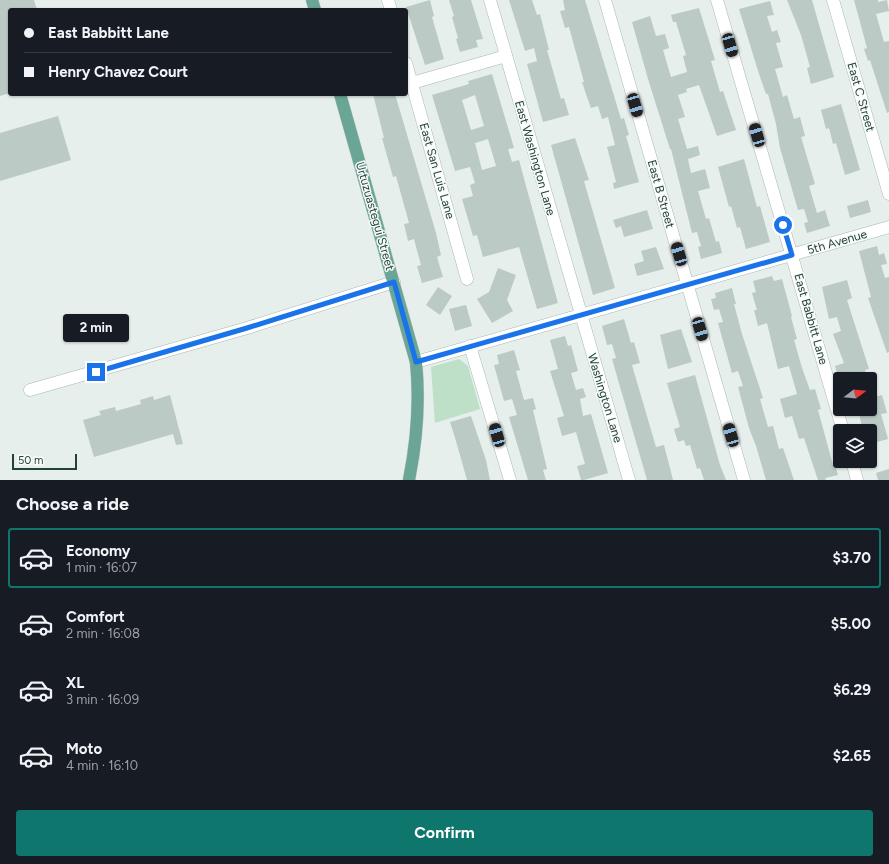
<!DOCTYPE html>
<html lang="en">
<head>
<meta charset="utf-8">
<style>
	body { margin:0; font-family:Figtree,sans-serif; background:#20242c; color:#f1f3f6; height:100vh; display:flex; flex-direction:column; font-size:15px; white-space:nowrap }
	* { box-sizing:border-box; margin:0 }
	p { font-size:13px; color:#9ea1a6 }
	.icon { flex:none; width:22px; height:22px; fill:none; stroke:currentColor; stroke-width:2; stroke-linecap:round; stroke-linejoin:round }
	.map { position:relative; height:480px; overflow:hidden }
	.sheet { display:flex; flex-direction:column; background:#171b24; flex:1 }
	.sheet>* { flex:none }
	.guide { position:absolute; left:8px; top:8px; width:400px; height:88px; border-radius:4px; box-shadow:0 1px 3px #0004; display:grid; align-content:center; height:88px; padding:0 16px; background:#171b24 }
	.needle { width:26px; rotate:74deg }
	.controls { position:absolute; left:833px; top:372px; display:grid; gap:8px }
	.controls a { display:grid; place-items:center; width:44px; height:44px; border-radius:4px; background:#171b24; box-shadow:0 1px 3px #0004; font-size:20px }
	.scale { position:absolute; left:12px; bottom:10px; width:65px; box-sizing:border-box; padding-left:4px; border:2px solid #24423a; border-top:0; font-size:11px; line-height:14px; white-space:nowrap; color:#24423a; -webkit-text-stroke:3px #f7fbf9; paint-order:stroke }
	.end { position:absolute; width:18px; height:18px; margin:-9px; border:5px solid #1a73e8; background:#fff; box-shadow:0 0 0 2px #fff }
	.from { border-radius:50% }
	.bubble { position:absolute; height:28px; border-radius:4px; background:#171b24; box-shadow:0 1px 3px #0004; font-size:13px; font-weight:700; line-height:28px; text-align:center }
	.car { position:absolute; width:12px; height:24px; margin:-12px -6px; border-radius:5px; box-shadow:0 0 3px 1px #0007; background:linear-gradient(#222 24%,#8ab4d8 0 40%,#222 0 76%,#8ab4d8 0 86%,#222 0) }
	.guide b { display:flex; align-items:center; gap:14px; height:38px; font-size:15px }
	.guide b+b { border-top:1px solid #363941 }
	.guide i { width:10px; height:10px; background:#f1f3f6 }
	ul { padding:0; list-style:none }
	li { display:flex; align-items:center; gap:12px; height:60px; margin:0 8px 6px; padding:0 8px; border:2px solid transparent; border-radius:4px }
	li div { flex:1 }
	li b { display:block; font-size:15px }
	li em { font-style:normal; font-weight:700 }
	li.selected { border-color:#0f766e }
	li>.icon { width:36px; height:36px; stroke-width:1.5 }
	h2 { padding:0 16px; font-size:18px; line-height:48px }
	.action { display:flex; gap:8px; margin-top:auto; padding:8px 16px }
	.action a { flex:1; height:46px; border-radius:4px; background:#0f766e; color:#fff; font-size:16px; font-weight:700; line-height:46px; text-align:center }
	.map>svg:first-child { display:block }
	.green { fill:#bfe0c8 }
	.building { fill:#bbcac4; fill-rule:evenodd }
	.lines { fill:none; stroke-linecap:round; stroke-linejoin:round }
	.minor-casing { stroke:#a8b8b2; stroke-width:13 }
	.major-casing { stroke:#c2cac8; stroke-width:13 }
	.minor { stroke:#fff; stroke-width:12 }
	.major { stroke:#6aa596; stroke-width:12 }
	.route { stroke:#1a73e8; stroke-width:5 }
	.labels { text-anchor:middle; stroke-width:3; stroke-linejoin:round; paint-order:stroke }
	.street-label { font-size:12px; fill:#24423a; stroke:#f7fbf9 }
</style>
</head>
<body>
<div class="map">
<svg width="889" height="480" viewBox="0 0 889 480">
	<rect width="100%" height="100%" fill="#e6efeb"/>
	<!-- green -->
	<path class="green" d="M459 359 468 366 480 409 435 423 431 367Z"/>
	<!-- building -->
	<g class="building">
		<path d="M0 0H34L37 10H10V93L0 96Z"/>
		<path d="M430 0 434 16 432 17 444 59 425 65 406 7Z"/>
		<path d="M449 0H471L483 39 476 40 478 47 460 52 456 39 458 38 452 17 454 16Z"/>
		<path d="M509 0H532L537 15 540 14 549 50H547L561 99 564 98 569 115 543 122 527 64 537 61 534 48 525 51Z"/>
		<path d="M563 0H585L621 119 624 118 629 135 626 136 639 182 614 189 613 183 616 182 607 147 615 145 608 117 602 119 598 106 591 108 587 97 582 82H584L569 27 565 28 560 11 565 10Z"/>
		<path d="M787 0H812L834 77 811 84 807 68 810 67 801 35Z"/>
		<path d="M854 0H878V2L887 0 889 11 876 14 884 42 889 41V112L887 113 870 60 868 61 864 49 867 48Z"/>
		<path d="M770 1 774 15 767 16 772 32 777 30 781 42 776 43 783 67 775 69 783 97 787 95 794 119 800 117 805 136 801 137 815 184 809 186 817 213 825 210 830 226 807 233 804 223 808 222 804 209 798 210 780 148 776 124 768 94H766L759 74 739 9Z"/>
		<path d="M699 8 715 60 711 61 720 92 723 91 736 130 717 136 699 85 686 89 687 92 678 95 685 117 678 119 687 149 698 146 700 155 688 159 691 173 705 169 710 188 698 191 706 219 709 218 716 242 719 241 722 253 701 259 698 247 701 246 697 232 692 233 671 149H670L648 79 632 22 650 16 656 36 665 34 669 48 663 50 671 77 687 72 683 56 686 55 676 22H673L671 15Z"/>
		<path d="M492 74 514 148 508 149 512 162 519 160 558 303 537 309 519 247 483 257 477 235 473 236 462 199 473 196 470 185 475 183 470 167 455 171 432 95 469 84 468 81ZM475 95 484 126 471 130 462 100ZM488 139 496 166 482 170 475 143Z"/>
		<path d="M373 94H395L436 233 441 255 437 257 443 277 422 283 417 266 421 265 414 239 408 241 404 224 409 223 396 176 393 177 382 138H384Z"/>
		<path d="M841 104 860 170 845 175 836 143 833 144 829 128 826 129 821 110Z"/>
		<path d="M58 116 71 160 0 181V133Z"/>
		<path d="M575 138 589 180 584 181 615 288 593 295 551 145Z"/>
		<path d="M744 159 757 207 760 206 770 242 746 249 740 227 737 228 731 206 729 207 718 167Z"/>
		<path d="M868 200 871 212 850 218 847 206Z"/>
		<path d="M647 210 653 229 624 237 621 226 616 228 613 220Z"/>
		<path d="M877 246 879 255 884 253 887 264 881 265 885 278 889 277V352L887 353 868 298 871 297 859 251Z"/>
		<path d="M656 247 664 269 637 276 634 264 644 261 641 251Z"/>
		<path d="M498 268 516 275 507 300 513 311 492 323 477 299 489 292Z"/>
		<path d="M772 276 774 281 782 279 792 316 791 317 797 339 794 340 802 368 810 390 815 389 821 409 818 410 833 465H835L838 475 825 478 826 480H818L804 438 799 439 792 416 785 418 780 399 797 394 789 366 778 369 767 323 758 326 754 310H757L752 293 756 292 753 281Z"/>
		<path d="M847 280 852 298 847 300 869 369 865 370 868 379H839L835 366 844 363 833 334 841 331 837 317 829 319 822 287Z"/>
		<path d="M438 287 452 296 440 315 426 305Z"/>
		<path d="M732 288 736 304H734L742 334 763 398 760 399 768 427 773 426 779 449 783 448 794 480H766L756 446 749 428 738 387 743 386 738 371 732 373 718 323 723 322 719 309 714 310 711 299 716 298 715 293Z"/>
		<path d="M466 305 472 326 455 331 449 309Z"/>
		<path d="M624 319 631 343 634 342 640 363 632 365 656 447 664 445 673 480H647L612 359 616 358 612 344 607 345 602 326Z"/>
		<path d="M681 329 692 362 668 369 660 335Z"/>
		<path d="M565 336 568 346 571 345 578 371 571 373 576 390 583 388 586 397 580 399 583 416 591 414 608 473 584 480H581L577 466 585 464 576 432 562 436 557 418 564 416 550 371 558 369 550 340Z"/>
		<path d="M514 350 520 370 516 371 524 400 533 398 536 409 533 410 547 469 543 470 546 480H528L509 417 517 415 512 399 504 401 494 365 499 364 497 355Z"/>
		<path d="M695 375 720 465 726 480H704L700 468 697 469 690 445 686 446 684 440 678 442 674 429 680 427 667 383Z"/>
		<path d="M170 395 183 444 176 445 173 434 94 457 83 420 101 415 99 411 115 407 116 411 141 404 140 400 153 396 154 400Z"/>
		<path d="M882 395 887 413 881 414 888 439 870 444V431H863L858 409H870V398Z"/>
		<path d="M471 416 486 460 490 480H467L456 441 450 422Z"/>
		<path d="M889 469V480H878L876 473Z"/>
	</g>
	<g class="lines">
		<!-- minor casing -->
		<g class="minor-casing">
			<g id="minor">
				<path d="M388 0 391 10"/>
				<path d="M490 0 629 480"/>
				<path d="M605 0 744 480"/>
				<path d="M717 0 843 431"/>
				<path d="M833 0 889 194"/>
				<path d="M406 63 467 279"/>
				<path d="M412 83 506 56"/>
				<path d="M470 346 510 480"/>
				<path d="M416 362 889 227"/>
				<path d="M30 390 247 328 394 282"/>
				<path d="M852 461 857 480"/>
			</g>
		</g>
		<!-- major casing -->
		<g class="major-casing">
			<g id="major">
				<path d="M312 0 315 10"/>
				<path d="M340 94 416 362C420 402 417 440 409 480"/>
			</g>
		</g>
		<!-- minor -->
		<use href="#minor" class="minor"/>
		<!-- major -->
		<use href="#major" class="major"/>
	</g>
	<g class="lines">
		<!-- route -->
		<path class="route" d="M96 372 247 328 394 282 416 362 792 255 783 225"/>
	</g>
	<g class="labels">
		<!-- street labels -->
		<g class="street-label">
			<text transform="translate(861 97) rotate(74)" y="4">East C Street</text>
			<text transform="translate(535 158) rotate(74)" y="4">East Washington Lane</text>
			<text transform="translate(437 171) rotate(74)" y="4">East San Luis Lane</text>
			<text transform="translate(661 194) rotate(74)" y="4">East B Street</text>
			<text transform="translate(375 216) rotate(74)" y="4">Urtuzuastegui Street</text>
			<text transform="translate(837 242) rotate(-16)" y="4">5th Avenue</text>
			<text transform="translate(811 319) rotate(74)" y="4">East Babbitt Lane</text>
			<text transform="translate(605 398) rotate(73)" y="4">Washington Lane</text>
		</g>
	</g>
</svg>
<div class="controls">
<a><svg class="needle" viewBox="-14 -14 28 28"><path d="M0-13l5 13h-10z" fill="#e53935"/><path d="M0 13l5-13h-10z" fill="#9ea1a6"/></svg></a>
<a><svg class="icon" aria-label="layers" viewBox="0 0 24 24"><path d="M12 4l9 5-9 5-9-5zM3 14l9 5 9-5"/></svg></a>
</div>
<div class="scale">50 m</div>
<i class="end from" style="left:783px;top:225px"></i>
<i class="end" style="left:96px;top:372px"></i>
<div class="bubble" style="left:63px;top:314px;width:66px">2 min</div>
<i class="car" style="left:730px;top:45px;rotate:164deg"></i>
<i class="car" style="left:635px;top:105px;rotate:164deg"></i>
<i class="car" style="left:757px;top:135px;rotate:344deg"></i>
<i class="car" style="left:679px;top:254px;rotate:344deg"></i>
<i class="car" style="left:700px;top:329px;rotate:164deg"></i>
<i class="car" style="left:497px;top:435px;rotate:344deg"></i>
<i class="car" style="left:731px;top:435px;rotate:344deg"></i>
<div class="guide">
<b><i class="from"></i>East Babbitt Lane</b>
<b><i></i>Henry Chavez Court</b>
</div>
</div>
<section class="sheet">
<h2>Choose a ride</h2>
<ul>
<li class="selected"><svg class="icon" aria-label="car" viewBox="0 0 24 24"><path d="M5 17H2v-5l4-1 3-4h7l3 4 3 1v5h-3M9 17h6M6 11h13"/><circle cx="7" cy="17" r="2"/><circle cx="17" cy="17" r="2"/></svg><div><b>Economy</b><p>1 min · 16:07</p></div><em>$3.70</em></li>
<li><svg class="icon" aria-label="car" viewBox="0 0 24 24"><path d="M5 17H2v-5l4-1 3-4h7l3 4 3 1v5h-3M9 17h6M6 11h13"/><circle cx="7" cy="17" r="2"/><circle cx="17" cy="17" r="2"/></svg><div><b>Comfort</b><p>2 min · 16:08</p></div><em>$5.00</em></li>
<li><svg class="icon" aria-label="car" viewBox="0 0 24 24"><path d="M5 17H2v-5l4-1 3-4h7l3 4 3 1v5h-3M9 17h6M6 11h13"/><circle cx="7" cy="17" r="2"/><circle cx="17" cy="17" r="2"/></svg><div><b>XL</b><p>3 min · 16:09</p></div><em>$6.29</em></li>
<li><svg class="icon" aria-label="car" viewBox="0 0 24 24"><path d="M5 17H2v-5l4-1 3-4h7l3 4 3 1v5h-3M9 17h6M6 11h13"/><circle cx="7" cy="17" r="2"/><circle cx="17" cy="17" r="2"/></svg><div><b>Moto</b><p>4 min · 16:10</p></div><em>$2.65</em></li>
</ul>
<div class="action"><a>Confirm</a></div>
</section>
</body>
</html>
